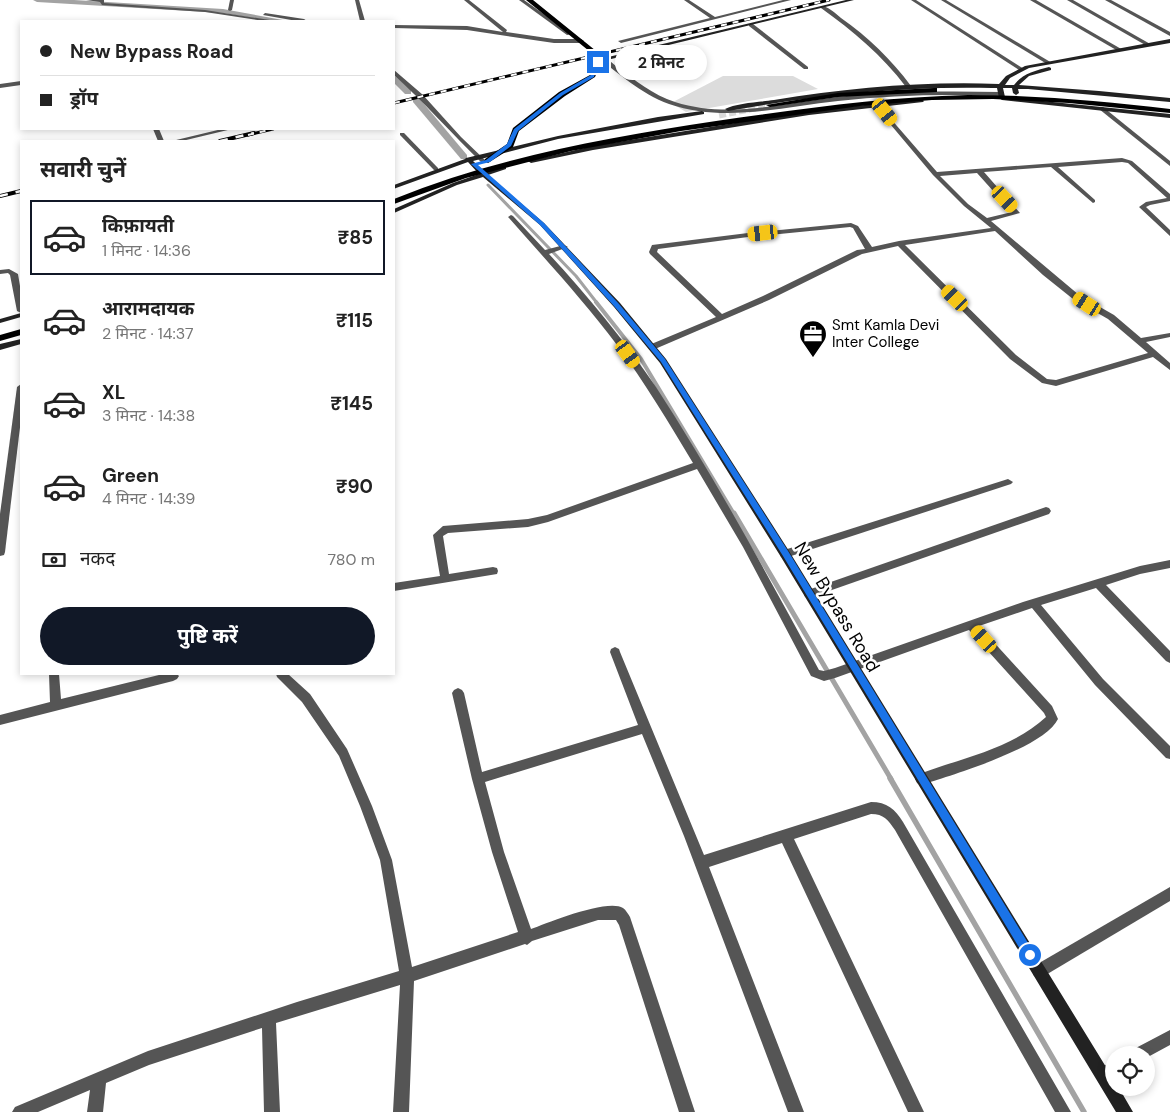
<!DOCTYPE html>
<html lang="hi">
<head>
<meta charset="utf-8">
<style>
	body { margin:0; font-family:"DM Sans","Noto Sans Devanagari",sans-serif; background:#f6f6f6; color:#222; height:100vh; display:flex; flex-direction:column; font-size:19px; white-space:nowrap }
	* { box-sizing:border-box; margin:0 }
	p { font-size:16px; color:#767676 }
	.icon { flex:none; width:28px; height:28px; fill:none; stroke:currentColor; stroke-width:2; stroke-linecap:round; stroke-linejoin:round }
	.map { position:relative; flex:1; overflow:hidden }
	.details { position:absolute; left:20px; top:140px; width:375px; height:535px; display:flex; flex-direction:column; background:#fff; border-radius:0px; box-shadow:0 2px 8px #0003 }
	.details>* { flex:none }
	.top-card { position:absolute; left:20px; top:20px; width:375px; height:110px; border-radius:0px; box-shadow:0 2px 8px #0003; display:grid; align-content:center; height:110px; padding:0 20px; background:#fff }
	.tools { position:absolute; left:1105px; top:1046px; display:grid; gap:10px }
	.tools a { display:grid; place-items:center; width:50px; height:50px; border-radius:50%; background:#fff; box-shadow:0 2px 8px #0003; font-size:25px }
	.end { position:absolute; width:22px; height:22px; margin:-11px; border:6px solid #1a73e8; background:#fff; box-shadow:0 0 0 2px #fff }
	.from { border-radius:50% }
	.bubble { position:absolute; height:35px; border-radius:18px; background:#fff; box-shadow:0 2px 8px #0003; font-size:16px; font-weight:700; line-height:35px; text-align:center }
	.car { position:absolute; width:15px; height:30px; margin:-15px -8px; border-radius:6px; box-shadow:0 0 4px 1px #0007; background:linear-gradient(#f5c518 24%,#345 0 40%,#f5c518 0 76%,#345 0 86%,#f5c518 0) }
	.top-card b { display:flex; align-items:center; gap:18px; height:48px; font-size:19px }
	.top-card b+b { border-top:1px solid #e0e0e0 }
	.top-card i { width:12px; height:12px; background:#222 }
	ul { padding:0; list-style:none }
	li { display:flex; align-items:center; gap:15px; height:75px; margin:0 10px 8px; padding:0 10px; border:2px solid transparent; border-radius:0px }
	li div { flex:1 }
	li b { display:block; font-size:19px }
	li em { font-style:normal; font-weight:700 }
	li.on { border-color:#111827 }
	li>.icon { width:45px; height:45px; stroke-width:1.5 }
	h2 { padding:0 20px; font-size:22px; line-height:60px }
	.pay { display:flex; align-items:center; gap:12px; height:55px; padding:0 20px; font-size:19px }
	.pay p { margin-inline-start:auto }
	.button { display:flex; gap:10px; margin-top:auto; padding:10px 20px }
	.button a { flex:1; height:58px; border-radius:30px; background:#111827; color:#fff; font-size:20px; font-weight:700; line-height:58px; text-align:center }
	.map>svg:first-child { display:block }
	.green { fill:#dcdcdc }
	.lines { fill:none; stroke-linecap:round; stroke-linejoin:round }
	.stream-far3 { stroke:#a3a3a3; stroke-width:3 }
	.stream-far2 { stroke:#a3a3a3; stroke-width:4 }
	.stream-far1 { stroke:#a3a3a3; stroke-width:5 }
	.stream { stroke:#a3a3a3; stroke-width:5.5 }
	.canal { fill:#a3a3a3; fill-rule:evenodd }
	.primary-tunnel { stroke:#d9d9d9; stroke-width:7; stroke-dasharray:7 3; stroke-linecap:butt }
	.street { fill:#555; fill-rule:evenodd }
	.secondary { fill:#222; fill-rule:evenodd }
	.primary { fill:#000; fill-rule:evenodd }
	.rail-far1-casing { stroke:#000; stroke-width:3 }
	.rail-casing { stroke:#000; stroke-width:4 }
	.rail-far1 { stroke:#fff; stroke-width:2; stroke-dasharray:6; stroke-linecap:butt }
	.rail { stroke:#fff; stroke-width:2.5; stroke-dasharray:8; stroke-linecap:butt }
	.route { fill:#1a73e8 }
	.labels { text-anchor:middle; stroke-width:5; stroke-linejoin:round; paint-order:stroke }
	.far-poi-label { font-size:15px; fill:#000; stroke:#fff; text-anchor:start }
	.street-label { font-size:18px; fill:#000; stroke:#fff }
</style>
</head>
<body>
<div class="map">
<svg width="1170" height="1112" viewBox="0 0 1170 1112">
	<rect width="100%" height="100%" fill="#fff"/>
	<!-- green -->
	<path class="green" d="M723 76H793L818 89 686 112 671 103Z"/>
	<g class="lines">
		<!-- stream-far3 -->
		<path class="stream-far3" d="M488 185 576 276 597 303"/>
		<!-- stream-far2 -->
		<path class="stream-far2" d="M596 302 641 359 734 514"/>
		<!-- stream-far1 -->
		<path class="stream-far1" d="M734 513 891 779"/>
		<!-- stream -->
		<path class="stream" d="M890 778 1084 1112"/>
		<!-- canal -->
		<g class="canal">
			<path d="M33 0H74L223 9 288 21H272L223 13 37 2Z"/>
			<path d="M394 75 411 90V94H405L394 83Z"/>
			<path d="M413 98H419L467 155V159H461L413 102Z"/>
		</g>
		<!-- primary-tunnel -->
		<path class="primary-tunnel" d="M719 115 770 105"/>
		<!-- street -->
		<g class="street">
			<path d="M86 0H104V3L205 10 276 21H264L205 12 102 5 100 2Z"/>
			<path d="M230 0H234L232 10 230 11 228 10Z"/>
			<path d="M355 0H359L365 21H360Z"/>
			<path d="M464 0H469L507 30 506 32 554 39H581L584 41 581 43H554L467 30 394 28V25L467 26 503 32Z"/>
			<path d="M519 0H524L572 34 567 35Z"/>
			<path d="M684 0H689L715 17 783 0H791L621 43 618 41 710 18Z"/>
			<path d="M911 0H916L1024 69 1019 70Z"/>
			<path d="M941 0H946L1052 63 1047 64Z"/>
			<path d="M1030 0H1036L1123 50 1118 51Z"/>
			<path d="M1067 0H1073L1152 45 1147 46Z"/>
			<path d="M1105 0H1111L1170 32V36Z"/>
			<path d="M821 6C828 6 835 13 841 18 868 37 891 59 911 86L910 87H906C882 55 853 31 821 8Z"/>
			<path d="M265 13 304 19 307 21H297L263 15Z"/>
			<path d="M749 24H753L808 67V69H804L749 26Z"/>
			<path d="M595 51C603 55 610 61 617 67 635 80 653 95 675 102 728 119 784 103 837 97 892 91 947 91 1001 92L1004 94 1001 96C947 94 892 95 838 101 782 107 724 123 669 104 641 94 617 72 593 54L592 53Z"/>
			<path d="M394 70 423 95 461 137 486 161V163H482C452 134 425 103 394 75Z"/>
			<path d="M21 81V85L0 88V84Z"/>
			<path d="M877 103 937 172 1122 158 1132 161 1170 194V201L1150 205 1146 207 1170 230V236L1139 207 1146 202 1167 198 1128 163 1122 162 1058 167 1095 200V202L1093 203 1051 167 984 172 1020 213 991 221 1079 295 1114 315 1141 338 1170 333V337L1146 342 1170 363V370L1153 357 1056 386 1042 383 1010 359 898 246 862 254 769 300 655 349H649V345L716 317 650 254 649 252 652 245 748 233 851 223 858 226 872 247 899 241 991 228 964 206 933 175 875 106V104ZM977 173 1012 212 987 218 968 204 940 176ZM850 227 853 228 865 249 857 250 763 296 722 314 657 252 658 249 748 237ZM995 231 1043 275 1073 299 1108 319 1148 353 1056 380 1047 379 1016 355 905 245Z"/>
			<path d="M1099 107H1103L1170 161V166L1099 109Z"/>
			<path d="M153 129H159L164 141H158Z"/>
			<path d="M222 129H232L182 141H172Z"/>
			<path d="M400 133H404L438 168V170H434L400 135Z"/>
			<path d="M511 215 513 216 545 250 564 245 568 247 549 254C587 295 624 340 656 387 715 478 767 574 819 670L824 671 835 668 1023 602 1140 566 1170 560V568L1140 574 1106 585 1170 651V663L1166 661 1096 588 1041 605 1103 679 1170 746V759L1166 758 1095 685 1032 608 979 626 1052 706 1058 719C1044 748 952 775 921 785L917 783 915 779 917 775C960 758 1010 750 1046 717L1044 713 969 630 835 678 824 681 811 676 743 547 697 469 548 522 528 527 448 533 443 536 449 574 493 567 497 568 498 571 497 574 394 591V583L440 576 433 535 443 526 528 519 547 515 693 463C669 423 645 383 617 345 584 301 546 260 509 218L508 217Z"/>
			<path d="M9 269 18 274 21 292V313L17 311 10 275 8 273 0 274V270Z"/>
			<path d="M21 384V419L5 552 4 555 0 556V514L17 387Z"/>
			<path d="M1008 479 1013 482 1011 484 785 558 781 557 780 554 781 551Z"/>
			<path d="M1046 507 1049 508 1051 511 1049 514 809 598 805 597 804 594 805 591Z"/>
			<path d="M615 647 619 649 620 652 704 855 871 802C887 802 895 809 903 822L1071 1112H1055L895 830C888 820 884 814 871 814L794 839 924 1112H908L782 843 709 867 804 1112H788L684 836 642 734 485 782 504 852 531 929C547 923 608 898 623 908 626 910 628 914 630 917L695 1112H679L619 925 616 920H598L532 941 527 945 525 944 414 981 409 1112H393L400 985 276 1023 280 1112H264L262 1028 149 1065 106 1083 103 1112H87L90 1090 38 1112H12L15 1107 148 1051 297 1002 399 971 380 860 360 806 339 756 302 702 277 677 276 674H288L310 694 347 749 372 806 392 860 412 967 518 932 492 852 472 779 452 693 454 690 458 688 462 690 464 693 482 772 638 725 610 652 611 649Z"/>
			<path d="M49 674H59L61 699 163 674H177L179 676 177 679 173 681 0 725V715L50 702Z"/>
			<path d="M1170 887V901L1044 976 1039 978 1034 976 1032 971 1034 966Z"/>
			<path d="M1170 1030V1045L1146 1058V1055H1130L1132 1050Z"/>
			<path d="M1114 1061V1076L1102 1081 1097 1079 1095 1074 1097 1069Z"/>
		</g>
		<!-- secondary -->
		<g class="secondary">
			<path d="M846 0H854L603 61 600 59Z"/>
			<path d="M1170 39V43L1029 68 1010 78 1005 85H1014C1023 73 1035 71 1049 67L1051 68V70L1029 76 1019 85 1099 91 1170 98V102L1028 89H1018L1019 93 1016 95 1013 93 1012 88H1003L1005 97 1170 114V118L1002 100 999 98 997 88H992C901 86 818 95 728 111L725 109C736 103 760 102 774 100 848 88 924 81 999 84L1006 76 1025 66Z"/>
			<path d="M921 99 924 101 923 102 809 115 593 150 531 163 528 161 593 146 809 111Z"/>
			<path d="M702 111 704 112V114L558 139 473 161 485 172 506 167V169L488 175 544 223 620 303 666 359 789 551 1114 1080V1088H1119L1133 1112H1116L781 557 660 363 614 307 540 225 483 177 457 185 394 213V209L453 183 479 174 468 162 396 188 394 189V185L465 159 466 158 558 136 658 117Z"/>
			<path d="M21 313V317L0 323V319Z"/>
			<path d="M21 339V344L0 350V344Z"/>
		</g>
		<!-- primary -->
		<g class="primary">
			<path d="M526 0H533L606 59 601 63 595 77 565 96 519 131 513 147 488 163 484 161 485 159 507 144 513 128 559 92 590 75 595 62 599 59Z"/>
			<path d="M934 88H937V92L838 97 770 107 766 105 838 93Z"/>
			<path d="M968 95C1036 95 1103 101 1170 109V113L1069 103 993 99 932 100 860 106 681 131 571 151 466 178 394 204V199C497 157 606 138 716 121 800 109 883 97 968 95Z"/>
			<path d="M21 329V335L0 341V335Z"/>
		</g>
		<!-- rail-far1 casing -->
		<g class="rail-far1-casing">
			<g id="rail-far1">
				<path d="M394 103 829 0"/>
				<path d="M248 135 273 129"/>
			</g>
		</g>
		<!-- rail casing -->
		<g class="rail-casing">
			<g id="rail">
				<path d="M220 141 254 133"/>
				<path d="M0 196 21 191"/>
			</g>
		</g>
		<!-- rail-far1 -->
		<use href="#rail-far1" class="rail-far1"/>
		<!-- rail -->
		<use href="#rail" class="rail"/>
	</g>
	<!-- route -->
	<path class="route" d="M599 61 594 77 563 95 518 131 511 146 490 162 478 165 544 223 619 304 665 359 788 551 1033 951V959H1026L783 556 661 362 614 306 540 225 471 164 486 160 507 144 514 129 560 93 591 75 595 62Z"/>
	<!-- icons -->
	<defs>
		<g id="office-pin" transform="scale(1.4375)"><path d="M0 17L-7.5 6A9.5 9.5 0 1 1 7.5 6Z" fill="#000" stroke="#fff"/><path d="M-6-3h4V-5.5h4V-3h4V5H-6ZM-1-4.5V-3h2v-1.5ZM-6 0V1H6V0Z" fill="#fff"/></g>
	</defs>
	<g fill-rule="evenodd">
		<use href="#office-pin" x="813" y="334"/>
	</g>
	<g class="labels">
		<!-- far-poi labels -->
		<g class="far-poi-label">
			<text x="832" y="330">Smt Kamla Devi<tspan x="832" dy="17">Inter College</tspan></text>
		</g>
		<!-- street labels -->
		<g class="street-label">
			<text transform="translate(837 607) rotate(59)" y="6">New Bypass Road</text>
		</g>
	</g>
</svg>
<div class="tools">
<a><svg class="icon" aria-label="locate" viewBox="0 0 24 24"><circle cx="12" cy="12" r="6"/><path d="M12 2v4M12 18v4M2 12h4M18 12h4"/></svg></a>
</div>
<i class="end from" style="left:1030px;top:955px"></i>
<i class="end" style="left:598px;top:62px"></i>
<div class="bubble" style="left:615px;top:45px;width:92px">2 मिनट</div>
<i class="car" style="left:885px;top:112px;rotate:141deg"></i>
<i class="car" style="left:1005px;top:199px;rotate:137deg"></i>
<i class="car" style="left:763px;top:233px;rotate:264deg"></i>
<i class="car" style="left:955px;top:298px;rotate:314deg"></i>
<i class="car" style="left:1087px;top:304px;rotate:303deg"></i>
<i class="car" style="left:628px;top:354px;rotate:144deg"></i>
<i class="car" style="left:984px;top:639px;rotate:318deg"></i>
<div class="top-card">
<b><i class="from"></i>New Bypass Road</b>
<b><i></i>ड्रॉप</b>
</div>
<section class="details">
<h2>सवारी चुनें</h2>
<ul>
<li class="on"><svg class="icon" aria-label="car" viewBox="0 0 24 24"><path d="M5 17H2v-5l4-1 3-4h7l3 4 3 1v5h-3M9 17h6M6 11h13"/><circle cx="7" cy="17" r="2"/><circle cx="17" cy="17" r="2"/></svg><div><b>किफ़ायती</b><p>1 मिनट · 14:36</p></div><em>₹85</em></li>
<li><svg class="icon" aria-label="car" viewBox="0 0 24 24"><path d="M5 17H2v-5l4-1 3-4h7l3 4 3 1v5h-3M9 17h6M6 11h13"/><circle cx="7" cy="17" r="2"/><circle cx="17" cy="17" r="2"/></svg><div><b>आरामदायक</b><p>2 मिनट · 14:37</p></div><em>₹115</em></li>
<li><svg class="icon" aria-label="car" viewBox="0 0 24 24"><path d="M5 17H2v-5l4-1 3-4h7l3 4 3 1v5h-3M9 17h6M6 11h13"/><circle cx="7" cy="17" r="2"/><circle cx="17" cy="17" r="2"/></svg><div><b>XL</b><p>3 मिनट · 14:38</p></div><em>₹145</em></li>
<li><svg class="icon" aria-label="car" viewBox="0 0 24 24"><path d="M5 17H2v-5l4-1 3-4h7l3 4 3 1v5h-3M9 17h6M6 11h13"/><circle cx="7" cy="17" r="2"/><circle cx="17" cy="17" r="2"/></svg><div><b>Green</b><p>4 मिनट · 14:39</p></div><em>₹90</em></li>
</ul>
<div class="pay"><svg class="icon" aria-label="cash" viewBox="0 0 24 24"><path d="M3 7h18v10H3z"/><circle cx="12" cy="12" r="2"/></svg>नकद<p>780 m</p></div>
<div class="button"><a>पुष्टि करें</a></div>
</section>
</div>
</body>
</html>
